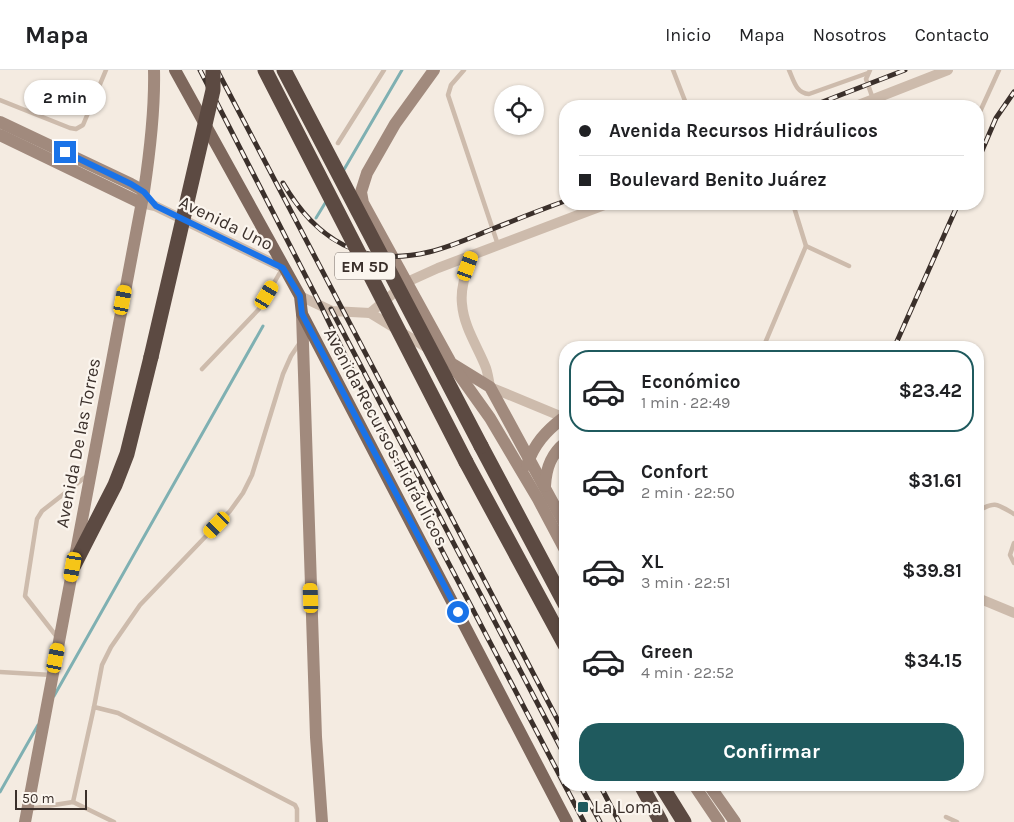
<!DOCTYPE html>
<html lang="es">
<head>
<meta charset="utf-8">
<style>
	body { margin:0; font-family:Karla,sans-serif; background:#f6f6f6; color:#202124; height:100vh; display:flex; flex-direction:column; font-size:19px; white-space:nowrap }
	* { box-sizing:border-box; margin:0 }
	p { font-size:16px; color:#757577 }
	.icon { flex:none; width:28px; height:28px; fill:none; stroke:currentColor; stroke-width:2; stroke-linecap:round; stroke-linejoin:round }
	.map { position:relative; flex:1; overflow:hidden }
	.drawer { position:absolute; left:559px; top:271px; width:425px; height:450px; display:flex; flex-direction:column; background:#fff; border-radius:20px; box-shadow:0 1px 4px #0004 }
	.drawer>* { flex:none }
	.guide { position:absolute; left:559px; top:30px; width:425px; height:110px; border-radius:20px; box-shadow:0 1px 4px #0004; display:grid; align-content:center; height:110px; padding:0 20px; background:#fff }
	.tools { position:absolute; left:494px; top:15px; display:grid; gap:10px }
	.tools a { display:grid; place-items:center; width:50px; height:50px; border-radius:50%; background:#fff; box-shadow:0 1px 4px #0004; font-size:25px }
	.scale { position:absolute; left:15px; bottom:12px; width:72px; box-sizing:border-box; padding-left:5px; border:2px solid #3b302b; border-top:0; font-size:14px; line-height:18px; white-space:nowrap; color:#3b302b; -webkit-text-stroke:4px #fbf5ee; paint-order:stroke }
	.end { position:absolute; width:22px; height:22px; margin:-11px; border:6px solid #1a73e8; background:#fff; box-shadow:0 0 0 2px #fff }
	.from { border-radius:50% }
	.bubble { position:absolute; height:35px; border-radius:18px; background:#fff; box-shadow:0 1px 4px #0004; font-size:16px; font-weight:700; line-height:35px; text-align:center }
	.car { position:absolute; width:15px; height:30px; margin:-15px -8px; border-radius:6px; box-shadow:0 0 4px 1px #0007; background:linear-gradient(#f5c518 24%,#345 0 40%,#f5c518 0 76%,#345 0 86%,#f5c518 0) }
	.guide b { display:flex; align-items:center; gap:18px; height:48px; font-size:19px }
	.guide b+b { border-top:1px solid #e0e0e0 }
	.guide i { width:12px; height:12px; background:#202124 }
	ul { padding:9px 0 0; list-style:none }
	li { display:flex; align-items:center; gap:15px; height:82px; margin:0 10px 8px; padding:0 10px; border:2px solid transparent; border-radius:20px }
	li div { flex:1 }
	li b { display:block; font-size:19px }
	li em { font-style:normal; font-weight:700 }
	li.active { border-color:#1f5a5e }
	li>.icon { width:45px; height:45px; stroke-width:1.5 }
	.cta { display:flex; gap:10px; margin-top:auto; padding:10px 20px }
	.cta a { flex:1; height:58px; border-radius:20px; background:#1f5a5e; color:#fff; font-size:20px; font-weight:700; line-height:58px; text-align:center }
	header { display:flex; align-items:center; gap:30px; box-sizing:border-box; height:70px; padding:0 25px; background:#fff; border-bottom:1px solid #e0e0e0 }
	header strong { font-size:24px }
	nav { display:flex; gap:28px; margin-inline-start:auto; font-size:18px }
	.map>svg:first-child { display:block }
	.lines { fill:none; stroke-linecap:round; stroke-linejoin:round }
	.stream { stroke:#7fb0b2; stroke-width:3 }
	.service { stroke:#cdbbac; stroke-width:4.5 }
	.tertiary { stroke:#cdbbac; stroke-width:10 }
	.secondary { stroke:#a18a7d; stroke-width:12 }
	.primary { stroke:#7d675c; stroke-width:12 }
	.motorway { stroke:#5c4a42; stroke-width:15 }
	.rail-casing { stroke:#3b302b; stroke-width:5 }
	.rail { stroke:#fbf5ee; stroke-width:3; stroke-dasharray:9; stroke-linecap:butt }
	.motorway-bridge { stroke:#5c4a42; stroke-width:15 }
	.route { stroke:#1a73e8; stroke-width:6 }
	.poi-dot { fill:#1f5a5e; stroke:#fbf5ee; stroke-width:2 }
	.labels { text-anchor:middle; stroke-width:4.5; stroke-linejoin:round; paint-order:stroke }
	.shield { fill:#fbf5ee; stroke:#756b66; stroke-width:1 }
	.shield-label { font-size:16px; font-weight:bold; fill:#3b302b }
	.street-label { font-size:18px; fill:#3b302b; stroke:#fbf5ee }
	.poi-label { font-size:18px; fill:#3b302b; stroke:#fbf5ee; text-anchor:start }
</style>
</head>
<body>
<header>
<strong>Mapa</strong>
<nav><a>Inicio</a><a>Mapa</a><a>Nosotros</a><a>Contacto</a></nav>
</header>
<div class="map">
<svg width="1014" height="752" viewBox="0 0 1014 752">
	<rect width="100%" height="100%" fill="#f4ebe1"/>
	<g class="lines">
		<!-- stream -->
		<g class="stream">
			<path d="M342 103 402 0"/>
			<path d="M316 148 327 130"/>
			<path d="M54 626 263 256"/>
			<path d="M0 722 38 655"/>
		</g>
		<!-- service -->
		<g class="service">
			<path d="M464 0 451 15 448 25 498 175"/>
			<path d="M673 0 687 36"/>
			<path d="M789 0C794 11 796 23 809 24L868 3"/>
			<path d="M870 0 866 9 873 29"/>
			<path d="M0 30 70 58 76 59 83 55 106 0"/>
			<path d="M978 46 999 0"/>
			<path d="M338 73 384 0"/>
			<path d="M793 134 806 176"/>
			<path d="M763 278 806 176 849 196"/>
			<path d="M202 299 259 239 282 199"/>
			<path d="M978 441C995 431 997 434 1014 444"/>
			<path d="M1014 473 1010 485 1014 493"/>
			<path d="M57 567 25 526 37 449 42 441 88 405"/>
			<path d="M0 602 52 605"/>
			<path d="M94 637 102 595 111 577 140 535 230 441 243 423 252 405 283 304 291 286 299 274"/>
			<path d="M73 732 94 637 118 643 295 735 297 739V752"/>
			<path d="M29 739 73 732 114 752"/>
			<path d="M946 747 957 752"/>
		</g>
		<!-- tertiary -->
		<g class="tertiary">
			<path d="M856 36 948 0"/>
			<path d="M141 133 155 136 283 198"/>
			<path d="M472 185C467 200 460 217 462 234 464 258 478 277 486 298 488 304 489 311 490 317L565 348"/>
			<path d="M300 226 332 241 370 243 407 212 438 198 607 134"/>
			<path d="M370 243 429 279"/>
			<path d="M978 528 1014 543"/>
		</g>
		<!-- secondary -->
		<g class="secondary">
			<path d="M434 0 395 54 367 103 361 122 363 133 451 293 490 317 565 455"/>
			<path d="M0 52 131 114 144 121"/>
			<path d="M0 65 141 133"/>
			<path d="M302 244 316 667 322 752"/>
			<path d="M455 299 490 348 538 429 565 480"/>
			<path d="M527 395C534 374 546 361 563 348"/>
			<path d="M545 416C546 398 551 384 565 373"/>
			<path d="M694 715 719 752"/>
			<path d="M709 715 735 752"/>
			<path d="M25 752 144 121C150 81 155 41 154 0"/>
		</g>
		<!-- primary -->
		<path class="primary" d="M175 0 300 226 302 244 567 752"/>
		<!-- motorway -->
		<g class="motorway">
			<path d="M481 376 565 534"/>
			<path d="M466 392 565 575"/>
			<path d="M73 497 115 415 127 384 151 287"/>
			<path d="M641 715 661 752"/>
			<path d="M661 715 684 752"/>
		</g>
		<!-- rail casing -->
		<g class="rail-casing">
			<g id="rail">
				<path d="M200 0 322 238 414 427 584 752"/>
				<path d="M217 0 565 664"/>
				<path d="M812 36 905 0"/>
				<path d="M978 90 996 48 1014 22"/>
				<path d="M283 113C316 170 362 198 429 182 450 177 470 168 490 160 515 150 540 140 565 131"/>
				<path d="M331 239 565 686"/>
				<path d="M894 278 958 134"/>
				<path d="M580 715 600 752"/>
				<path d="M600 715 619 752"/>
			</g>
		</g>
		<!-- rail -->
		<use href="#rail" class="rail"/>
		<!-- motorway-bridge -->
		<g class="motorway-bridge">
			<path d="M265 0 466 392"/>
			<path d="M284 0 481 376"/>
			<path d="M151 287 213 20V0"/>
		</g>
	</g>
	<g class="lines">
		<!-- route -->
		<path class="route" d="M65 82 131 114 144 122 156 136 283 198 300 226 302 244 458 542"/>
	</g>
	<!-- markers -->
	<rect class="poi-dot" x="577" y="731" width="12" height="12" rx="2.5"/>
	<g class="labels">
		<!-- shield labels -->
		<rect class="shield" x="335" y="182.5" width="60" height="27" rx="4"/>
		<g class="shield-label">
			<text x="365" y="202">EM 5D</text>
		</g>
		<!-- street labels -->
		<g class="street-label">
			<text transform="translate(226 153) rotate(26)" y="6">Avenida Uno</text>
			<text transform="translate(386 367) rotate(62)" y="6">Avenida Recursos Hidráulicos</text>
			<text transform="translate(78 373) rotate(-79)" y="6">Avenida De las Torres</text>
		</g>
		<!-- poi labels -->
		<g class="poi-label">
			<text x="594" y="743">La Loma</text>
		</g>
	</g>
</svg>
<div class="tools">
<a><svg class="icon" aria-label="locate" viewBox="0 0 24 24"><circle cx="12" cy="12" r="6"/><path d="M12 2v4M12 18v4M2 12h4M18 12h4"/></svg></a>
</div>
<div class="scale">50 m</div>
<i class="end from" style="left:458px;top:542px"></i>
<i class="end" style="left:65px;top:82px"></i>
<div class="bubble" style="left:24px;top:10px;width:82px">2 min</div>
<i class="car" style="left:468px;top:196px;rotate:20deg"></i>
<i class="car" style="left:267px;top:225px;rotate:31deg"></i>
<i class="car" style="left:123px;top:230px;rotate:11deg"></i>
<i class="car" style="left:217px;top:455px;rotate:224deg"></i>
<i class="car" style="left:73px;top:497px;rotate:190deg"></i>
<i class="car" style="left:311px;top:528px;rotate:358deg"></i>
<i class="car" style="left:56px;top:588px;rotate:11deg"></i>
<div class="guide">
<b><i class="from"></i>Avenida Recursos Hidráulicos</b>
<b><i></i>Boulevard Benito Juárez</b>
</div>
<section class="drawer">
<ul>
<li class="active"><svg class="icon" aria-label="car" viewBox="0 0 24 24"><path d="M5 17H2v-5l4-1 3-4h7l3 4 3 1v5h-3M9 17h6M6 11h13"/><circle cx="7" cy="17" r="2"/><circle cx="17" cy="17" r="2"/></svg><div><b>Económico</b><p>1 min · 22:49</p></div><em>$23.42</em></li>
<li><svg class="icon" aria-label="car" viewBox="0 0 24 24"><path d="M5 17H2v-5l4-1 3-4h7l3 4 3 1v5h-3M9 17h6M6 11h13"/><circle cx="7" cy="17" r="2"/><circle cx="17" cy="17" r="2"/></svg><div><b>Confort</b><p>2 min · 22:50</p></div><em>$31.61</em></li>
<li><svg class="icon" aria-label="car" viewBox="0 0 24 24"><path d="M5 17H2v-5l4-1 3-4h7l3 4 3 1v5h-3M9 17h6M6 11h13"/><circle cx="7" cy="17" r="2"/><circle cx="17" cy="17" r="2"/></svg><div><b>XL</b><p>3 min · 22:51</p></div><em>$39.81</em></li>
<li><svg class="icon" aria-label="car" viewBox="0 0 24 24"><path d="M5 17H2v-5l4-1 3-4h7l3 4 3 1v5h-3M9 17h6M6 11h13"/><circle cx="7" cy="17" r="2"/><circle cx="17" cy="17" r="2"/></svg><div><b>Green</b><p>4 min · 22:52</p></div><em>$34.15</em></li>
</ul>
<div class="cta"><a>Confirmar</a></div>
</section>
</div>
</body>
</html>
